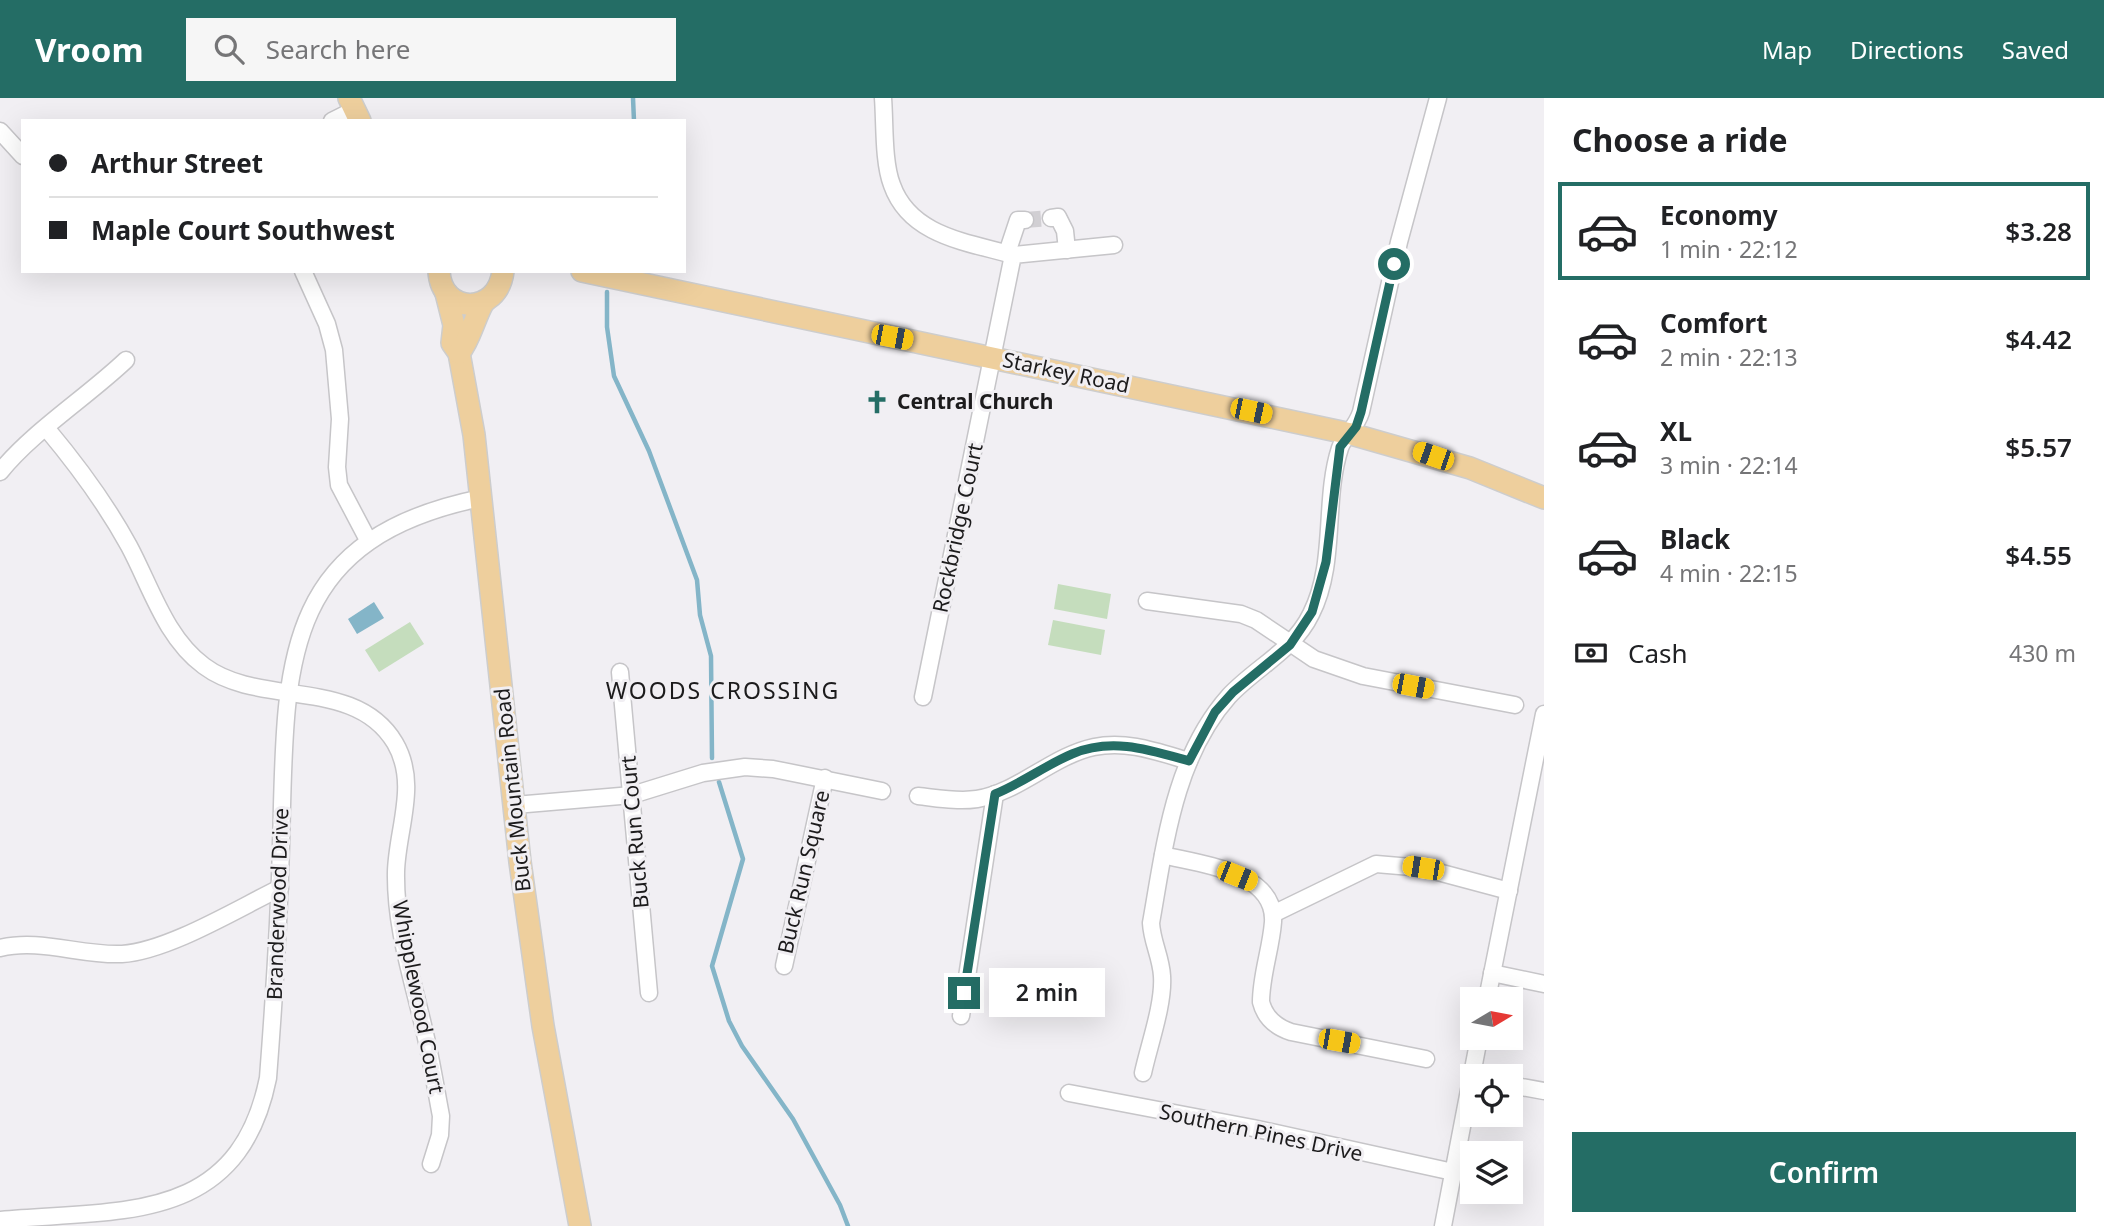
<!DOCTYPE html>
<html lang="en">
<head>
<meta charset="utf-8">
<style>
	body { margin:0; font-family:"Noto Sans",sans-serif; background:#f6f6f6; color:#202124; height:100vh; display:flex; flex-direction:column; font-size:26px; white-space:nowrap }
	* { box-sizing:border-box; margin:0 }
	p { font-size:23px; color:#757577 }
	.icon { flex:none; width:38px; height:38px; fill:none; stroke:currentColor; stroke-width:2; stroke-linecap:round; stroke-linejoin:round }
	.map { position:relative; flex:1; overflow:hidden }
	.sheet { display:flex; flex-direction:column; background:#fff; width:560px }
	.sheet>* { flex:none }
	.guide { position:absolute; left:21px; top:21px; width:665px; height:154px; border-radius:0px; box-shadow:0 7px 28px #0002; display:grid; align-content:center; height:154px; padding:0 28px; background:#fff }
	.needle { width:46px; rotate:80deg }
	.fabs { position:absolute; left:1460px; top:889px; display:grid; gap:14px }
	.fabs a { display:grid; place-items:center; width:63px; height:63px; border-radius:0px; background:#fff; box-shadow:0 7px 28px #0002; font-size:35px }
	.end { position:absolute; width:32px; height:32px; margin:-16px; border:9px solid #246d65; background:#fff; box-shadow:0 0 0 4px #fff }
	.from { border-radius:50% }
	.bubble { position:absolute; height:49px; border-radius:0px; background:#fff; box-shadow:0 7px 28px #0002; font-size:23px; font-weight:600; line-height:49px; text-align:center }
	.car { position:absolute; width:21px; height:42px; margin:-21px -10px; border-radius:9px; box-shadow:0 0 5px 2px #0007; background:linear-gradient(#f5c518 24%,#345 0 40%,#f5c518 0 76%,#345 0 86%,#f5c518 0) }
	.guide b { display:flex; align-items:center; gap:24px; height:66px; font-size:26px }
	.guide b+b { border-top:2px solid #e0e0e0 }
	.guide i { width:18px; height:18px; background:#202124 }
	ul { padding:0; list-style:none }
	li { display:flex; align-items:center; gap:21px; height:98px; margin:0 14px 10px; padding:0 14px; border:4px solid transparent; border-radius:0px }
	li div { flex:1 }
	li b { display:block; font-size:26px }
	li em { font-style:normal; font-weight:600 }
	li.active { border-color:#246d65 }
	li>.icon { width:63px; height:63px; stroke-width:1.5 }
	h2 { padding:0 28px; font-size:32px; line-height:84px }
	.pay { display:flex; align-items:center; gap:18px; height:77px; padding:0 28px; font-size:26px }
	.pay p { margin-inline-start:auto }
	.button { display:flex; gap:14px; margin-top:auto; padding:14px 28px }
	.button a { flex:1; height:80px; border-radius:0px; background:#246d65; color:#fff; font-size:28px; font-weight:600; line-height:80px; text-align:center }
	header { display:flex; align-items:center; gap:42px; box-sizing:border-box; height:98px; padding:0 35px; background:#246d65; color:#fff }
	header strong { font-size:33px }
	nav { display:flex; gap:38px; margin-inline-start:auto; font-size:24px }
	.search { width:490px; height:63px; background:#f6f6f6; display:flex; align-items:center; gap:18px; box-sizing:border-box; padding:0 24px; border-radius:0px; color:#757577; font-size:26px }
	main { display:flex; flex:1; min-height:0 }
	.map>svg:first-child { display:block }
	.green { fill:#c5ddbd }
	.water { fill:#84b5c8 }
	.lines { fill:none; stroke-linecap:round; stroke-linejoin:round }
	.stream { stroke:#84b5c8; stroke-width:4.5 }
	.minor-tunnel { stroke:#d1cfd3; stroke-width:16; stroke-dasharray:16 8; stroke-linecap:butt }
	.minor-casing { stroke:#c6c5c8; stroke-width:19 }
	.major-casing { stroke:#cdcdcd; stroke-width:24 }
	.minor { stroke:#fff; stroke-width:16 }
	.major { stroke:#eecf9d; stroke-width:21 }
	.route { stroke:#246d65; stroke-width:9 }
	.labels { text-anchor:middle; stroke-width:6; stroke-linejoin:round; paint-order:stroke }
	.street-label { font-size:21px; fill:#1c1b1c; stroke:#f1eff3 }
	.poi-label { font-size:21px; font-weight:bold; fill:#1c1b1c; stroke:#f1eff3; text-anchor:start }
	.neighbourhood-label { font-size:23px; letter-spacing:2px; fill:#1c1b1c; stroke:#f1eff3 }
</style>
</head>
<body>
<header>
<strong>Vroom</strong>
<div class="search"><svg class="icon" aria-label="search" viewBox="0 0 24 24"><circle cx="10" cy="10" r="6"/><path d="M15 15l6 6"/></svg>Search here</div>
<nav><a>Map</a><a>Directions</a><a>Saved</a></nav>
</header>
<main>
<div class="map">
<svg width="1544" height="1128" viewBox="0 0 1544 1128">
	<rect width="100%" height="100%" fill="#f1eff3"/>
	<!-- green -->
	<g class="green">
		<path d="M1058 486 1111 496 1107 521 1054 511Z"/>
		<path d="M1053 522 1105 532 1101 557 1048 547Z"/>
		<path d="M410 524 424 546 379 574 365 552Z"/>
	</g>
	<!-- water -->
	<path class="water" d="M374 504 384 520 357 536 348 521Z"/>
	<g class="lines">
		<!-- stream -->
		<g class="stream">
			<path d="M633 0 634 23"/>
			<path d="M607 194V229L614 278 649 353 697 482 700 517 711 558 712 660"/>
			<path d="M719 684 743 761 712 868 729 923 742 948 793 1021 840 1107 848 1128"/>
		</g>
		<!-- minor-tunnel -->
		<path class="minor-tunnel" d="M1025 122 1051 120"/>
		<!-- minor casing -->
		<g class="minor-casing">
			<g id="minor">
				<path d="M883 0C885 25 883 64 892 87 910 138 967 144 1013 157"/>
				<path d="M332 23 354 12"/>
				<path d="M0 33 23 58"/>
				<path d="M1051 120 1058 119 1065 133 1067 152"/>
				<path d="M1007 155 1018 122H1025"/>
				<path d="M303 173 327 226 334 252 340 321 337 369 339 387 368 442"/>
				<path d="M47 331C78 368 106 406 129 448 151 489 165 539 204 568 260 610 355 578 395 645 419 686 397 731 396 774 395 832 414 885 426 940 432 966 436 992 441 1018L440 1037 431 1066"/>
				<path d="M0 374C32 334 87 299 126 262"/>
				<path d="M1147 503 1241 516 1256 522 1314 561 1363 578 1515 607"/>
				<path d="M620 574 649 895"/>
				<path d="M923 599 1013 157 1114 147"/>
				<path d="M918 698C937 700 957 704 977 701 1019 694 1052 658 1094 649 1127 642 1158 654 1189 663"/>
				<path d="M515 707 632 697 703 675 745 669 773 671 882 693"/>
				<path d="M1163 757C1198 766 1276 773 1273 824 1271 851 1261 877 1261 904 1265 920 1276 929 1291 934L1426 961"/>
				<path d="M1273 816 1376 766 1423 770 1509 793"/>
				<path d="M0 850C40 840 81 858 122 856 168 853 237 811 280 790"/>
				<path d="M784 868 825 680"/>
				<path d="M1492 875 1544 886"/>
				<path d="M1487 901 1544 616"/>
				<path d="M961 918 995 696"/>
				<path d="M1143 975C1149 947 1164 906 1162 878 1161 859 1152 844 1151 825 1165 746 1174 660 1229 598 1256 569 1293 553 1311 516 1337 465 1323 402 1340 350 1344 338 1356 330 1361 314L1399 144 1438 0"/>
				<path d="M1510 987 1544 993"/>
				<path d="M1069 995 1253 1030 1453 1074"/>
				<path d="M0 1122C119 1111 238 1128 268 980 274 902 279 824 281 747 286 572 276 442 481 400"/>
				<path d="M1443 1128 1479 940"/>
			</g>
		</g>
		<!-- major casing -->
		<g class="major-casing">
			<g id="major">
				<path d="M349 0 360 23"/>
				<path d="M439 173C441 217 498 218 503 173"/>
				<path d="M582 173 1351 336 1470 370 1544 400"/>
				<path d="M446 195 454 227 452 245 459 255 474 337 520 764 543 928 580 1128"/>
				<path d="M459 255C470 242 474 221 483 205"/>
			</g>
		</g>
		<!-- minor -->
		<use href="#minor" class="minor"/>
		<!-- major -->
		<use href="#major" class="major"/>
	</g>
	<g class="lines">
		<!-- route -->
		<path class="route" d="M964 895 995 696C1022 685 1046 667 1072 656 1112 639 1150 652 1189 663L1215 614 1233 594 1290 547 1312 514 1326 464 1340 349 1356 329 1361 314 1394 166"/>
	</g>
	<!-- icons -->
	<defs>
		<g id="church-bare" transform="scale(1.89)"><path d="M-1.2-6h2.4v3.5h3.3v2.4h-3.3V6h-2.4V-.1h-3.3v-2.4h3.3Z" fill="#246d65" stroke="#f1eff3" stroke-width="2.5" paint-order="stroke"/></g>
	</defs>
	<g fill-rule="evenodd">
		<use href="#church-bare" x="877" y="304"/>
	</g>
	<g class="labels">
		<!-- street labels -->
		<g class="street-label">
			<text transform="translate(1066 275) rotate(12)" y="7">Starkey Road</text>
			<text transform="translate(958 430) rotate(-78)" y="7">Rockbridge Court</text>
			<text transform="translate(513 692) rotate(-96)" y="7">Buck Mountain Road</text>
			<text transform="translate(635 734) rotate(-95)" y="7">Buck Run Court</text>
			<text transform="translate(804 774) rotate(-77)" y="7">Buck Run Square</text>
			<text transform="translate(278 806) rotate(-88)" y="7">Branderwood Drive</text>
			<text transform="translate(418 899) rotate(79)" y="7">Whipplewood Court</text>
			<text transform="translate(1261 1035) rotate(12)" y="7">Southern Pines Drive</text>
		</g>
		<!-- poi labels -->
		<g class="poi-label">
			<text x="897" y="311">Central Church</text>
		</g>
		<!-- neighbourhood labels -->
		<g class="neighbourhood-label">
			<text x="723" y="601">WOODS CROSSING</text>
		</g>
	</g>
</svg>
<div class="fabs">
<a><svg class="needle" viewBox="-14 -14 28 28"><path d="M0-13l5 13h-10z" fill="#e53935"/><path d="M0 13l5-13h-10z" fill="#757577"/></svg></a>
<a><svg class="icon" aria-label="locate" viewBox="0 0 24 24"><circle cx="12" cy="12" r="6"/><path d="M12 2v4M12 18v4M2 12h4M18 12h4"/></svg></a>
<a><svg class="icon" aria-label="layers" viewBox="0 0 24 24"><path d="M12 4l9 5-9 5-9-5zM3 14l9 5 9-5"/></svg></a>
</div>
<i class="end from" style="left:1394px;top:166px"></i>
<i class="end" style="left:964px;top:895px"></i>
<div class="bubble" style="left:989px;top:870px;width:116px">2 min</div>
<i class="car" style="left:892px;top:239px;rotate:101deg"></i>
<i class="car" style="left:1251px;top:313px;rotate:102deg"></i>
<i class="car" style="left:1433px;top:358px;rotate:289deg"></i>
<i class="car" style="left:1413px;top:588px;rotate:101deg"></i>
<i class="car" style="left:1423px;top:770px;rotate:279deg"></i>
<i class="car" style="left:1237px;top:778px;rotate:112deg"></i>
<i class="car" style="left:1339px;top:943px;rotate:100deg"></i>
<div class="guide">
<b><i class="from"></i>Arthur Street</b>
<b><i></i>Maple Court Southwest</b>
</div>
</div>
<section class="sheet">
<h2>Choose a ride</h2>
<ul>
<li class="active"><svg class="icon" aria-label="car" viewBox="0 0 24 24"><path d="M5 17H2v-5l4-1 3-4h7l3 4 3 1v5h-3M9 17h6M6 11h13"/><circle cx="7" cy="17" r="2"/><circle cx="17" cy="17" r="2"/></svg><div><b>Economy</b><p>1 min · 22:12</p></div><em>$3.28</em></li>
<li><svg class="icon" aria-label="car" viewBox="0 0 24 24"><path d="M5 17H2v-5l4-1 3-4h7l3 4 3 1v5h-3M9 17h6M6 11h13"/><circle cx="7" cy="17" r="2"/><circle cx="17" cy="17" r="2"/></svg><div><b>Comfort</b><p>2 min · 22:13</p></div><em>$4.42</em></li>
<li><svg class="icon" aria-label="car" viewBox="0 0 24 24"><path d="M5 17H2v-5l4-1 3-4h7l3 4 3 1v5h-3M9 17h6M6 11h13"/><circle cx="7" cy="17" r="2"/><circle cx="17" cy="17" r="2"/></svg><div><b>XL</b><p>3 min · 22:14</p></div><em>$5.57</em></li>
<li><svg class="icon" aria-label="car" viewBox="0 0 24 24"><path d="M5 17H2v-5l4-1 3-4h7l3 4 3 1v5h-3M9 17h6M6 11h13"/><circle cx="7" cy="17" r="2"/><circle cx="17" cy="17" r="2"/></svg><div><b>Black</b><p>4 min · 22:15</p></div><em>$4.55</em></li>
</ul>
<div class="pay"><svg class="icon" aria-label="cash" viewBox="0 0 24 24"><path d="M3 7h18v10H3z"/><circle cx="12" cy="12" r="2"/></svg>Cash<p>430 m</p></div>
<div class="button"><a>Confirm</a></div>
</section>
</main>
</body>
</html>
